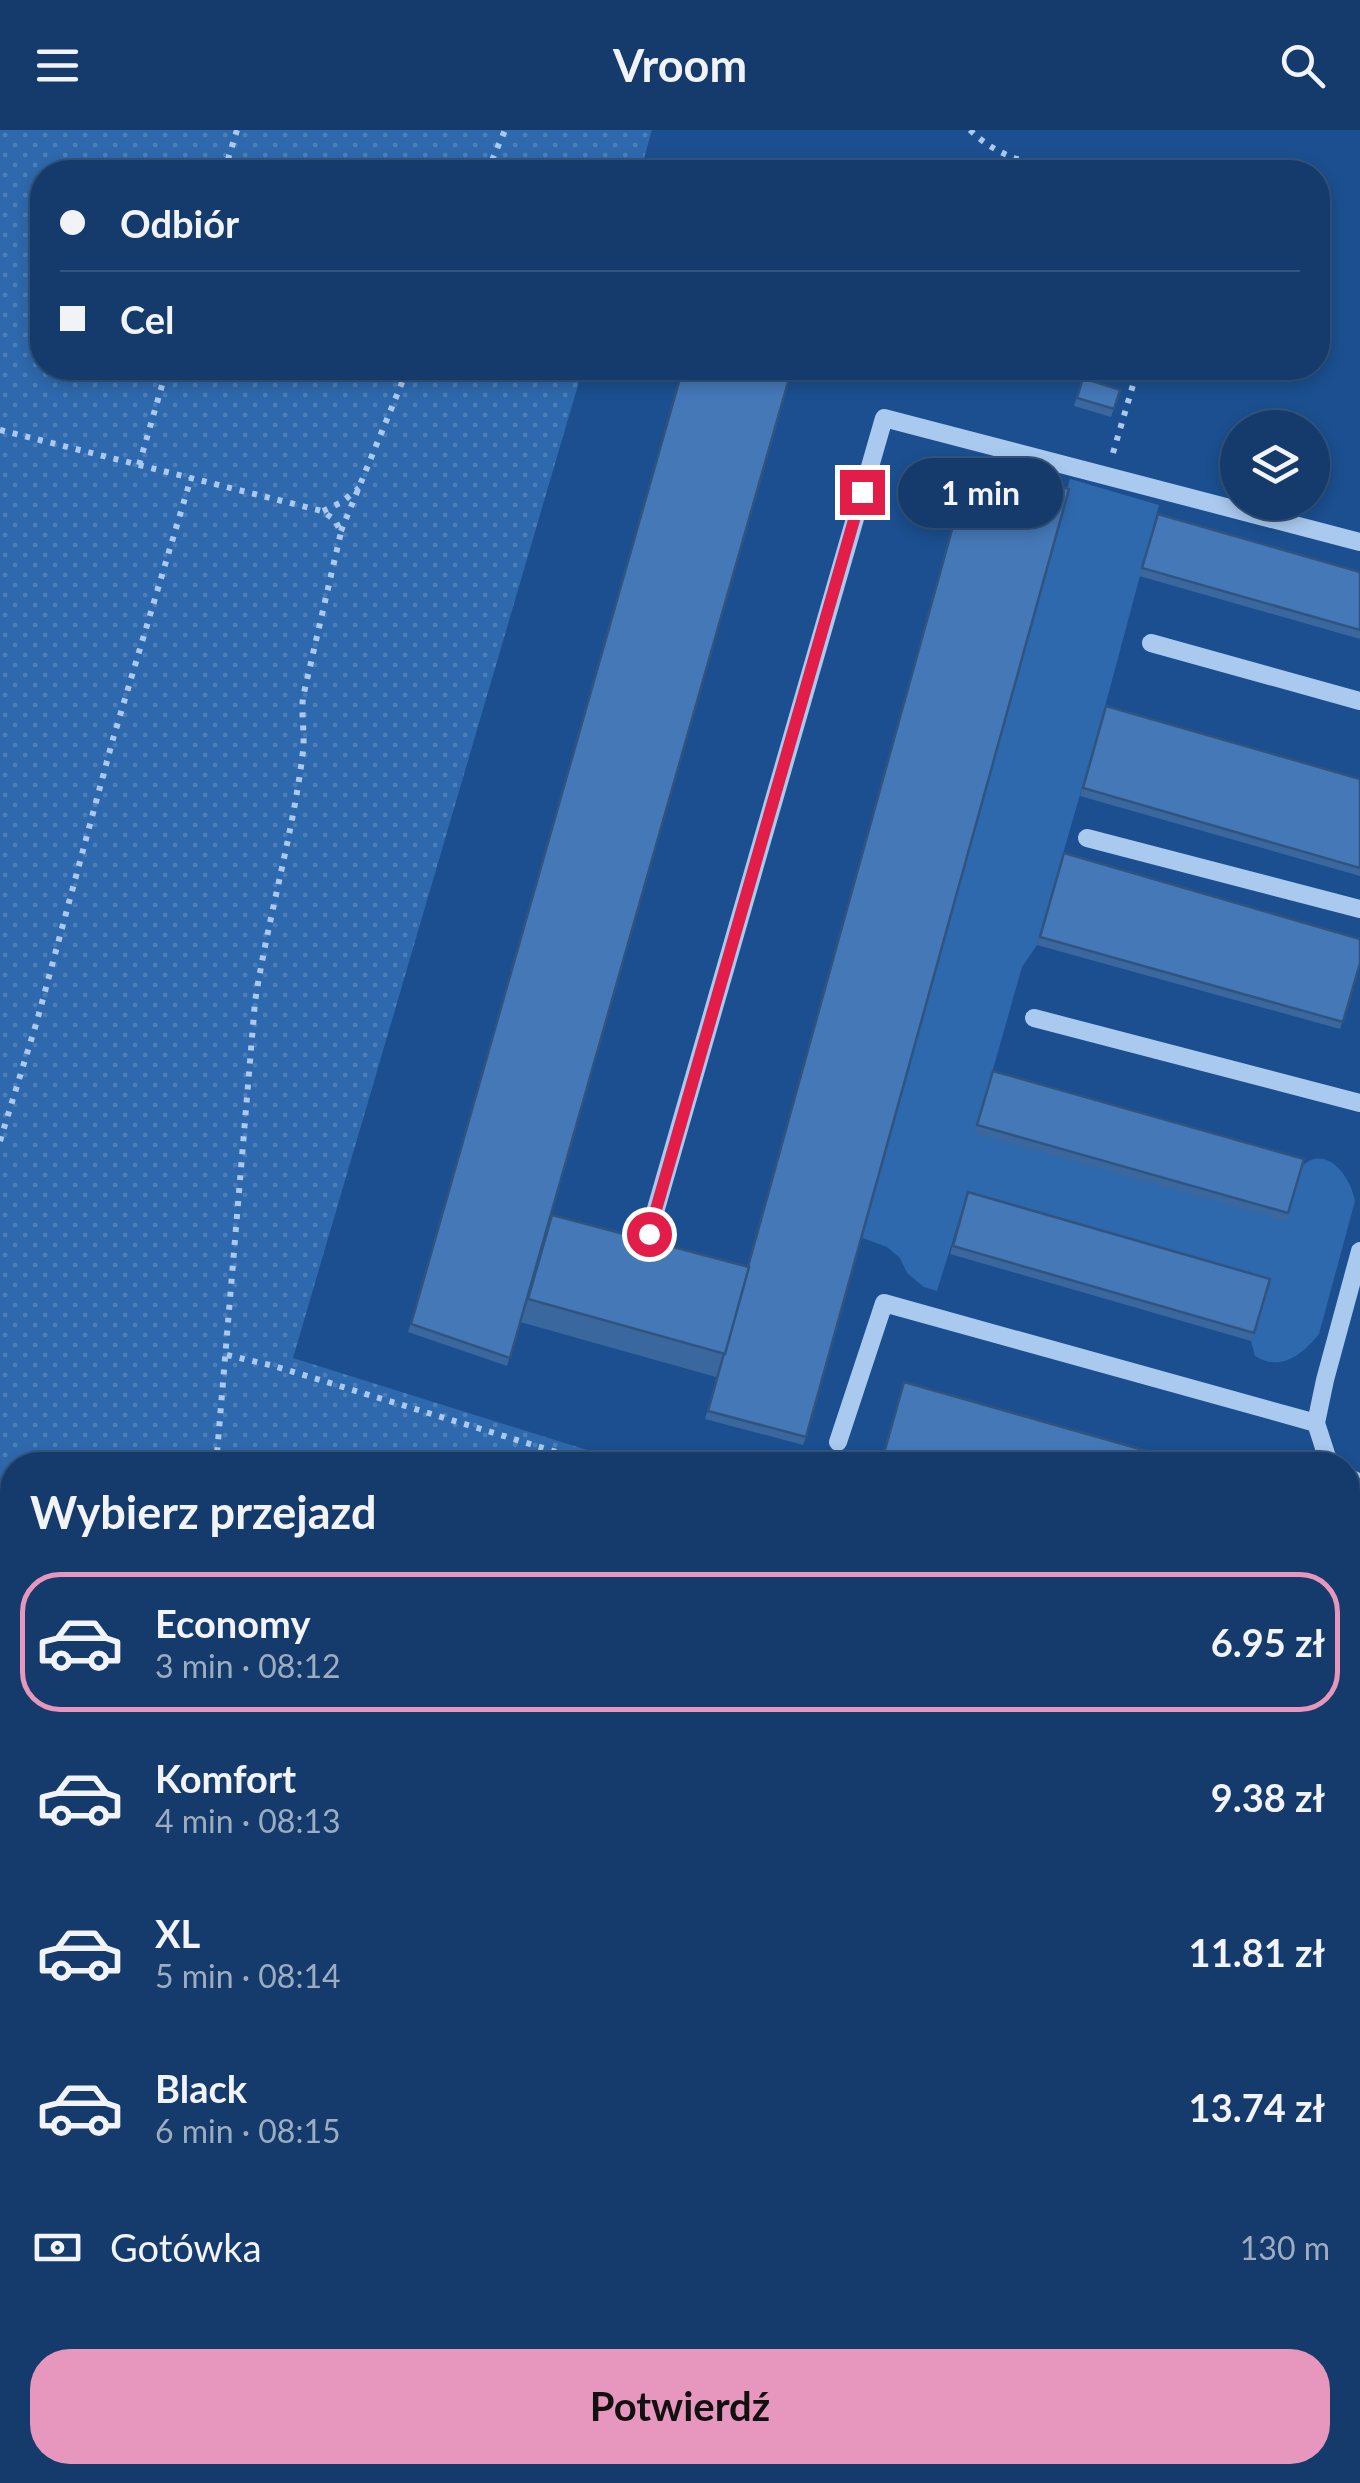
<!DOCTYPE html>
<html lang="pl">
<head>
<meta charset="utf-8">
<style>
	body { margin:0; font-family:Lato,sans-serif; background:#214673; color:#f1f3f6; height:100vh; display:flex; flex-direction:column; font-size:38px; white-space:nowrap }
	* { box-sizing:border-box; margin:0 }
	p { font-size:32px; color:#9dadc1 }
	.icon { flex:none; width:55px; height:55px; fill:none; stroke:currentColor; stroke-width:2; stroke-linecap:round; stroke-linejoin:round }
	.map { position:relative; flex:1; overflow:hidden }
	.details { position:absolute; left:0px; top:1322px; width:1360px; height:1032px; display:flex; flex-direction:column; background:#143b6b; border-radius:40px 40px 0 0; box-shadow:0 5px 15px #0003,0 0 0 2px #33557e }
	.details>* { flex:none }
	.guide { position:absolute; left:30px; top:30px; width:1300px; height:220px; border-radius:40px; box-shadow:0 5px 15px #0003,0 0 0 2px #33557e; display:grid; align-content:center; height:220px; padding:0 30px; background:#143b6b }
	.buttons { position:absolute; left:1220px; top:280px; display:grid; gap:20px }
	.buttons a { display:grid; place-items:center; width:110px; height:110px; border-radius:50%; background:#143b6b; box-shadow:0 5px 15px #0003,0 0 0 2px #33557e; font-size:50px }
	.end { position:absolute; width:45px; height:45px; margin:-22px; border:12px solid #e11d48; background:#fff; box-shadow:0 0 0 5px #fff }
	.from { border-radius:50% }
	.bubble { position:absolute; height:70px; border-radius:35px; background:#143b6b; box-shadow:0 5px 15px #0003,0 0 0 2px #33557e; font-size:32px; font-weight:700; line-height:70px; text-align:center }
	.guide b { display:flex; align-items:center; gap:35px; height:95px; font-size:38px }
	.guide b+b { border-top:2px solid #33557e }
	.guide i { width:25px; height:25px; background:#f1f3f6 }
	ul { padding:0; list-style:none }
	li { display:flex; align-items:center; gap:30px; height:140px; margin:0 20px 15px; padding:0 10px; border:5px solid transparent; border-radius:40px }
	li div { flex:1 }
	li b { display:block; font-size:38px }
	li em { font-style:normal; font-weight:700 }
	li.current { border-color:#e797bd }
	li>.icon { width:90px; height:90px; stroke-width:1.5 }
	h2 { padding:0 30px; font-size:45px; line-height:120px }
	.pay { display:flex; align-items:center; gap:25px; height:110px; padding:0 30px; font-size:38px }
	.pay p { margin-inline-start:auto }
	.primary-button { display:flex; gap:20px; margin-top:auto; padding:20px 30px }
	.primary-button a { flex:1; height:115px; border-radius:40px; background:#e797bd; color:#111; font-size:40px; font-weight:700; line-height:115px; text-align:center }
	header { display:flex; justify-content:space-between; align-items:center; height:130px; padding:0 30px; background:#143b6b; font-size:45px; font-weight:700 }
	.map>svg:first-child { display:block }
	.green { fill:#2e69ad }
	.garden { fill:url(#garden-dots) }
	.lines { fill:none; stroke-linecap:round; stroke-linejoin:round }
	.path { stroke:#a9c9ee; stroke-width:6; stroke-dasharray:5 8; stroke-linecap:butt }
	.minor { stroke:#a9c9ee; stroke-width:18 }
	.wall { fill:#3a679d }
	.building { fill:#4478b7; stroke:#305480; stroke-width:2.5 }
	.route { stroke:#e11d48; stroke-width:12 }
</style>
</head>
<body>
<header><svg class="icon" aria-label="menu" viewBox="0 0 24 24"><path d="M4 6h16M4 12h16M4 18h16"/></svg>Vroom<svg class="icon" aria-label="search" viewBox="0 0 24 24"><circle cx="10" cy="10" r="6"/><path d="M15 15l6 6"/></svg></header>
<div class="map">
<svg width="1360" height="2353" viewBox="0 0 1360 2353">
	<defs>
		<pattern id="garden-dots" width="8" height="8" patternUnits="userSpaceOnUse" patternTransform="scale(2.5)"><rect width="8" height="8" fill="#2e69ad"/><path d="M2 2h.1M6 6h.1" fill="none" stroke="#4d80b9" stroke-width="1.8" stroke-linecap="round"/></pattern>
	</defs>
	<rect width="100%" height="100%" fill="#1b4f8f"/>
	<!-- green -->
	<g class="green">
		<path d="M1070 349 1159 375 1103 584 1037 815 1022 837 975 1003 1301 1037C1326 1012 1351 1047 1355 1071L1319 1204C1302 1225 1281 1242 1255 1226L1251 1211 1266 1157 965 1071 937 1161 924 1157 907 1143 900 1128 887 1117 860 1107Z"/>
		<path d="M1348 2185 1360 2189V2280L1348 2276Z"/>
		<path d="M1089 2342H1280L1315 2353H1086Z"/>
	</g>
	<!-- garden -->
	<path class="garden" d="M0 0H652L640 42H42V238H583L293 1228 635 1335H12V1735L0 1732Z"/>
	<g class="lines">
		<!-- path -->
		<g class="path">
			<path d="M970 0C998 28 1033 35 1071 42"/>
			<path d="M224 42 237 0"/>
			<path d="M487 42 505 0"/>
			<path d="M0 300 322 381 335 390 341 402 303 567C301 585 305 603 303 621 293 705 268 787 255 872L216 1335"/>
			<path d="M1113 323 1138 238"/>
			<path d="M139 335 167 238"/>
			<path d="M323 381 342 372 359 358"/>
			<path d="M341 401 408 238"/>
			<path d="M0 1011 37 891 113 609 191 348"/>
			<path d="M227 1225 274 1236 599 1335"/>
			<path d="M0 1435 12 1437"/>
			<path d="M1348 1507 1360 1511"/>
			<path d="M0 1719 12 1723"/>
		</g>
		<!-- minor -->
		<g class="minor">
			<path d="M1151 513 1360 571"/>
			<path d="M1087 708 1360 779"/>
			<path d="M1034 888 1360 973"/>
			<path d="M649 1103 884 288 1360 412"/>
			<path d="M838 1312 884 1173 1316 1293"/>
			<path d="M1334 1335 1327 1327 1316 1293 1325 1250 1360 1121"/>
			<path d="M1348 1347 1360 1353"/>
			<path d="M0 1947 12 1950"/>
			<path d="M1348 2058 1360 2062"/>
			<path d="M1348 2336 1360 2340"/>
			<path d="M141 2353 145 2342"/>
		</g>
	</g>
	<!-- wall -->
	<g class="wall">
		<path d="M683 238 546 1103 747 1137 806 1307 803 1315 705 1289 717 1245 716 1247 520 1192 507 1236 408 1202Z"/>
		<path d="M1083 248 1120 260 1111 287 1074 276Z"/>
		<path d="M1158 384 1360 442V509L1139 446Z"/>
		<path d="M1103 584 1360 649V746L1080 666Z"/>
		<path d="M1064 723 1360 833 1340 899 1037 815Z"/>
		<path d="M990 949 1304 1029 1285 1091 974 1003Z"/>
		<path d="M968 1062 1254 1203 1251 1211 950 1124Z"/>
		<path d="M1348 1407 1360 1410V1478L1348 1474Z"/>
		<path d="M0 2058 12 2062V2122L2 2119 0 2125Z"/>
		<path d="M1348 2062 1360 2066V2189L1348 2185Z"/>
		<path d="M11 2223 12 2224V2287L0 2284V2240L6 2237Z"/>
	</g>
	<!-- building -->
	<g class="building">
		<path d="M683 238H792L510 1228 411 1194Z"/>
		<path d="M1083 248 1120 260 1114 279 1077 268Z"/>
		<path d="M971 331 1069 359 806 1307 708 1281Z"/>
		<path d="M1158 384 1360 442V500L1142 438Z"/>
		<path d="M1106 576 1360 649V738L1083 658Z"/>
		<path d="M1064 723 1360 809V833L1343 892 1040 807Z"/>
		<path d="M993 941 1304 1029 1288 1083 977 995Z"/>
		<path d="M968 1062 1270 1149 1254 1203 953 1116Z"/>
		<path d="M552 1085 749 1137 725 1224 528 1169Z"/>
		<path d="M904 1252 1196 1335H886L881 1334Z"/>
		<path d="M1348 1407 1360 1410V1469L1348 1465Z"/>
		<path d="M0 2058 12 2062V2105L7 2104 4 2114 0 2113Z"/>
		<path d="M1348 2062 1360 2066V2145L1354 2143 1357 2135 1348 2132Z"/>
		<path d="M11 2223 12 2224V2270L0 2267 2 2254 0 2251V2241L1 2239 7 2237Z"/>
		<path d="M296 2342H388L385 2353H293Z"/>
		<path d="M919 2342H931L953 2349 955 2342H968L1002 2353H916Z"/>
	</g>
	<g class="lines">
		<!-- route -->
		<path class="route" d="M649 1104 862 362"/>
	</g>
</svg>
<div class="buttons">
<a><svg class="icon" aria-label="layers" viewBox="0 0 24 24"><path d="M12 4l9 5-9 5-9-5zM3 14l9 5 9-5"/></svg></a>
</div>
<i class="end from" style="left:649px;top:1104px"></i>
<i class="end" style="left:862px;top:362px"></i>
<div class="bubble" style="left:898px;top:328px;width:165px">1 min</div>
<div class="guide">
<b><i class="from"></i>Odbiór</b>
<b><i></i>Cel</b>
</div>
<section class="details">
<h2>Wybierz przejazd</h2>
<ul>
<li class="current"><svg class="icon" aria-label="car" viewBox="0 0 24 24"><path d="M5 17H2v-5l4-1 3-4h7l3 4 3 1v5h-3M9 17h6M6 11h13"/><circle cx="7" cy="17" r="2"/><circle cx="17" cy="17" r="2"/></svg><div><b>Economy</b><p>3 min · 08:12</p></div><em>6.95 zł</em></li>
<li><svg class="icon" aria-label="car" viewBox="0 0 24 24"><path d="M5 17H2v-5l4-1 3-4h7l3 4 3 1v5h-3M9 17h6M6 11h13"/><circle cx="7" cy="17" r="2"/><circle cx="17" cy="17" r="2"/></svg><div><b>Komfort</b><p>4 min · 08:13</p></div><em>9.38 zł</em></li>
<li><svg class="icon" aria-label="car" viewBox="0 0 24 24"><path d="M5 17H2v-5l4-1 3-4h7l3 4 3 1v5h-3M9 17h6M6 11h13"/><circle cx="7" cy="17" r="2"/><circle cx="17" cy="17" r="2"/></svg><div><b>XL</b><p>5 min · 08:14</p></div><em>11.81 zł</em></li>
<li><svg class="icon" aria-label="car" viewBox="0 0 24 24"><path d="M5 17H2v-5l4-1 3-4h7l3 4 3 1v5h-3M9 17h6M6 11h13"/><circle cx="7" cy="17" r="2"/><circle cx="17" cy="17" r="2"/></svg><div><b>Black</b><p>6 min · 08:15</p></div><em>13.74 zł</em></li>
</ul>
<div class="pay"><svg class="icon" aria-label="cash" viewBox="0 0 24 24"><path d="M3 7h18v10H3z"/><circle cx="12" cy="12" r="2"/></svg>Gotówka<p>130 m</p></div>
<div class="primary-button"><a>Potwierdź</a></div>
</section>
</div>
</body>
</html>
